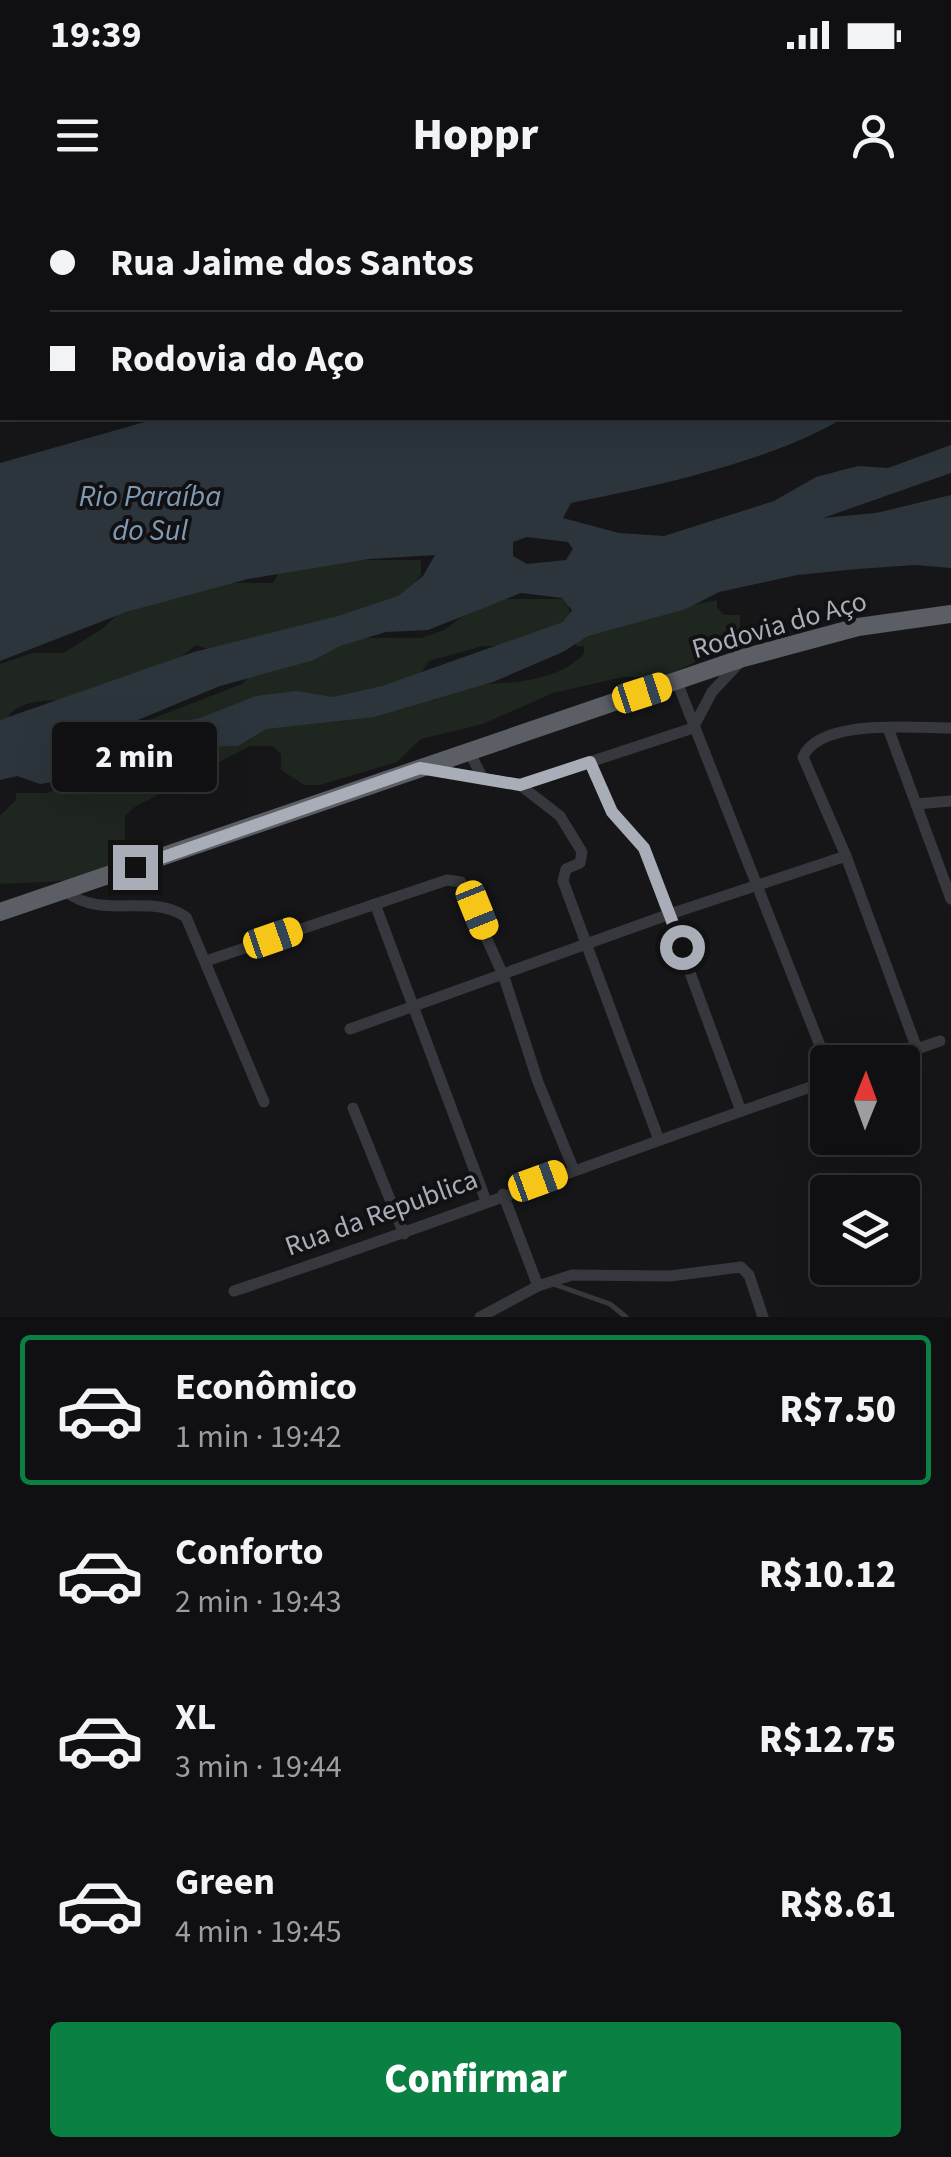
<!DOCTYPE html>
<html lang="pt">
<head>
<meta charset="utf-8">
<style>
	body { margin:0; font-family:"Source Sans 3",sans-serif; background:#19191b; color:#f1f3f6; height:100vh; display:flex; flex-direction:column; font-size:38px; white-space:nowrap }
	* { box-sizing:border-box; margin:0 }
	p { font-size:32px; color:#9c9d9f }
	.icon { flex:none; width:55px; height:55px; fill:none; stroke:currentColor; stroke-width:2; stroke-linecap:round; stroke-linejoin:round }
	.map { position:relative; height:1117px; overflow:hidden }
	.details { display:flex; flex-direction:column; background:#101012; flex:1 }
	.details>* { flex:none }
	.banner { position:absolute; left:0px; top:0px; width:952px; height:220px; box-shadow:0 10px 40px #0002,0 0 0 2px #303032; display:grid; align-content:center; height:220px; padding:0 50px; background:#101012 }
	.needle { width:65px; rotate:1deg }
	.tools { position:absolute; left:810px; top:845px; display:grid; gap:20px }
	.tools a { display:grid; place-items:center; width:110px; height:110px; border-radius:10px; background:#101012; box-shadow:0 10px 40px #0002,0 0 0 2px #303032; font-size:50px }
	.end { position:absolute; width:45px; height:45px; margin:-22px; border:12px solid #a8adb8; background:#111; box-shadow:0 0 0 5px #111 }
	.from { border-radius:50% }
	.bubble { position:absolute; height:70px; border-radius:10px; background:#101012; box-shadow:0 10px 40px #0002,0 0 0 2px #303032; font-size:32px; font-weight:800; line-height:70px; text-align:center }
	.car { position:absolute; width:30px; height:60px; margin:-30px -15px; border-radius:12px; box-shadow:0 0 8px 2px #0007; background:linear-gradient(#f5c518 24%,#345 0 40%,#f5c518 0 76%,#345 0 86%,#f5c518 0) }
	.banner b { display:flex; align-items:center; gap:35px; height:95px; font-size:38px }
	.banner b+b { border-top:2px solid #303032 }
	.banner i { width:25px; height:25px; background:#f1f3f6 }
	ul { padding:18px 0 0; list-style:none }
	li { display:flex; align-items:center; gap:30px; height:150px; margin:0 20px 15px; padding:0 30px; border:5px solid transparent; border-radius:10px }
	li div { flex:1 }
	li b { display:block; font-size:38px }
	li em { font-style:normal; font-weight:800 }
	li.active { border-color:#0b8043 }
	li>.icon { width:90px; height:90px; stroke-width:1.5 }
	.button { display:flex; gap:20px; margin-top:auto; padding:20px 50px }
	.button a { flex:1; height:115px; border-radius:10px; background:#0b8043; color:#fff; font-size:40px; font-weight:800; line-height:115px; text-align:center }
	.status { display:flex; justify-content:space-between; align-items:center; height:70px; padding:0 50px; background:#101012; direction:ltr }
	.status svg { height:28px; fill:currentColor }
	header { display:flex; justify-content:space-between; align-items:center; height:130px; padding:0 50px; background:#101012; font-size:45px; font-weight:800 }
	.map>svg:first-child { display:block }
	.green { fill:#1e261f }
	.water { fill:#2c353c; fill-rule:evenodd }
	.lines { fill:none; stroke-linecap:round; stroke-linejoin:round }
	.canal { stroke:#2c353c; stroke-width:11 }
	.service { stroke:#37383d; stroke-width:5 }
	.minor { stroke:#37383d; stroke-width:11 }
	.trunk { stroke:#5b5e65; stroke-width:18 }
	.route { stroke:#a8adb8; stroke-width:12 }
	.labels { text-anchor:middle; stroke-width:8; stroke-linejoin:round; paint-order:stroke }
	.street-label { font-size:28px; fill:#a8adb8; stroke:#111113 }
	.water-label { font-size:30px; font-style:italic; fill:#7f9bb3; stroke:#111113 }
</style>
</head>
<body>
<div class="status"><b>19:39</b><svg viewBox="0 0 49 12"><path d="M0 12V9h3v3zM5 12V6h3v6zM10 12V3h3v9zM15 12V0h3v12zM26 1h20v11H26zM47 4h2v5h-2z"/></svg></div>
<header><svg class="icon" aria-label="menu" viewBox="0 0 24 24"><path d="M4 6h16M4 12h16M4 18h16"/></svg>Hoppr<svg class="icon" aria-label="person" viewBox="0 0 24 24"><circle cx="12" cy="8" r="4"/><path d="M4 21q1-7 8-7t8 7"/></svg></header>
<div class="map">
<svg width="951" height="1117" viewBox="0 0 951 1117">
	<rect width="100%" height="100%" fill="#161618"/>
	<!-- green -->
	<path class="green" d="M343 360H421V376L382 414 351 438H421L444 430 475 407 499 399H569V423L538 446H483L429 461 413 485 421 500H436V492C484 477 545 493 584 454V446H576L577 430 717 400V408L724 415H740V431L732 446 662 477H623L553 493 483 524 421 539 397 562 320 585H304L281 570V554L273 546H250L133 608 125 616V655C94 686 42 681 0 684V616L16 600V593H47L94 577V531L102 523H141L242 484 250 476 242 461 196 445C160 474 136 486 91 498 64 505 31 492 9 515V530L0 532V464L32 453H63L102 429 118 414 227 383H273L281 368Z"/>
	<!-- water -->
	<path class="water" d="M159 218H843C773 261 654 287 571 303L563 318 619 333 664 336 774 301 816 277 858 266 888 268 951 245V273L823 318 876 313 951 295V368L915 365 857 369 797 375 719 392 686 409 588 436 563 452 493 482 374 517 266 529 238 546 204 547 167 568 131 579 85 577 40 584 17 576 0 580V520L194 452 338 416 398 396 423 376 435 355 369 359 248 379 126 412 0 461V263ZM527 337 568 342 573 349 566 360 527 364 513 356V342ZM521 393 562 398 572 410 563 422 382 486 333 497 296 491 256 496 200 518 167 524 142 540 65 550 220 486 314 460 340 446 386 432 428 430Z"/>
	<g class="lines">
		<!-- canal -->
		<path class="canal" d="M316 0 317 2"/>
		<!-- service -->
		<path class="service" d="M556 1085 610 1104 626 1117"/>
		<!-- minor -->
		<g class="minor">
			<path d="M271 0 272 2"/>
			<path d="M18 2 27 0"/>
			<path d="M125 2 127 0"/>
			<path d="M0 174H2"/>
			<path d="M677 482 828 866"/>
			<path d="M888 528 951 699"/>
			<path d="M469 551 483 579"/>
			<path d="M590 563 612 612 644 648 741 911"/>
			<path d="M425 568 520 585 693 528 712 492 740 462"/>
			<path d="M520 585 560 616 582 652 580 663 566 669 563 681 659 940"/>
			<path d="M916 604 951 601"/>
			<path d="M65 691C103 721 149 692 186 717L264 902"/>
			<path d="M375 704 486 1001"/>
			<path d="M206 761 447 680 461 682 504 777 538 882 573 968"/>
			<path d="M350 829 670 714 846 656"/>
			<path d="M917 849 846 656 803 557C820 518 914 528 951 528"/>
			<path d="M879 862 940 841"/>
			<path d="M353 908 404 1034"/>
			<path d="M503 994 538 1086"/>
			<path d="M234 1091C433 1025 629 949 828 881"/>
			<path d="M480 1117 538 1086 572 1075 670 1076 741 1067 749 1075 763 1117"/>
		</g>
		<!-- trunk -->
		<path class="trunk" d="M0 712 743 458 858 427 951 414"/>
	</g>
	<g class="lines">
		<!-- route -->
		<path class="route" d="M135 667 420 568 520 585 590 562 612 612 644 648 682 747"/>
	</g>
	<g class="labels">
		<!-- street labels -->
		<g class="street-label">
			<text transform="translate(779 424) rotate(-16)" y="10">Rodovia do Aço</text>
			<text transform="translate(381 1012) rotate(-20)" y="10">Rua da Republica</text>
		</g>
		<!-- water labels -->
		<g class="water-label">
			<text x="150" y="306">Rio Paraíba<tspan x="150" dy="34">do Sul</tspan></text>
		</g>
	</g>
</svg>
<div class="tools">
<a><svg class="needle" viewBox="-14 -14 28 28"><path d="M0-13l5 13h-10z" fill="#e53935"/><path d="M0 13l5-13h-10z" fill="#9c9d9f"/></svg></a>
<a><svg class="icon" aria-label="layers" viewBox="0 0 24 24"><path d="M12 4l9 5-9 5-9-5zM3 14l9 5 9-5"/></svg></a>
</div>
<i class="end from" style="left:682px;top:747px"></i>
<i class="end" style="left:135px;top:667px"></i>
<div class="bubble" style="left:52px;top:522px;width:165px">2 min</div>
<i class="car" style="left:642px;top:493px;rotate:72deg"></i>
<i class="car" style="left:477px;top:710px;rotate:158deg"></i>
<i class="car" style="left:273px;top:738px;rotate:71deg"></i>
<i class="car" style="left:538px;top:981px;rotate:70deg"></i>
<div class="banner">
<b><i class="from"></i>Rua Jaime dos Santos</b>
<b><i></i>Rodovia do Aço</b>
</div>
</div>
<section class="details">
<ul>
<li class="active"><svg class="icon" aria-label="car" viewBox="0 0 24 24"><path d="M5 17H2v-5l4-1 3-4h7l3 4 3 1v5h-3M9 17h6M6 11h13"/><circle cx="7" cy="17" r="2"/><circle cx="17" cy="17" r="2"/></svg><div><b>Econômico</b><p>1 min · 19:42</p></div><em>R$7.50</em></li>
<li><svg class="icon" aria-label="car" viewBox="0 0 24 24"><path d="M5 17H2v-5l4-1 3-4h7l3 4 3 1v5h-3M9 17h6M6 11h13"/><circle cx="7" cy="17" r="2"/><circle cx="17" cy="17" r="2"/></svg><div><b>Conforto</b><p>2 min · 19:43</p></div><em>R$10.12</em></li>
<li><svg class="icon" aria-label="car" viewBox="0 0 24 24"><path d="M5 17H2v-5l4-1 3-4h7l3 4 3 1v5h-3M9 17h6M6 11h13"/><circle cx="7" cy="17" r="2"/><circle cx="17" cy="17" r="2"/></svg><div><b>XL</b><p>3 min · 19:44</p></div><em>R$12.75</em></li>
<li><svg class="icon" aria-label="car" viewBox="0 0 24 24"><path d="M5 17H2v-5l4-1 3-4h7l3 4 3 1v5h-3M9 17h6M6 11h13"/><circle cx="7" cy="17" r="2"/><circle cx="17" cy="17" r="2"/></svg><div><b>Green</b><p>4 min · 19:45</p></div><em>R$8.61</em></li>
</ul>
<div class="button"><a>Confirmar</a></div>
</section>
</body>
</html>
